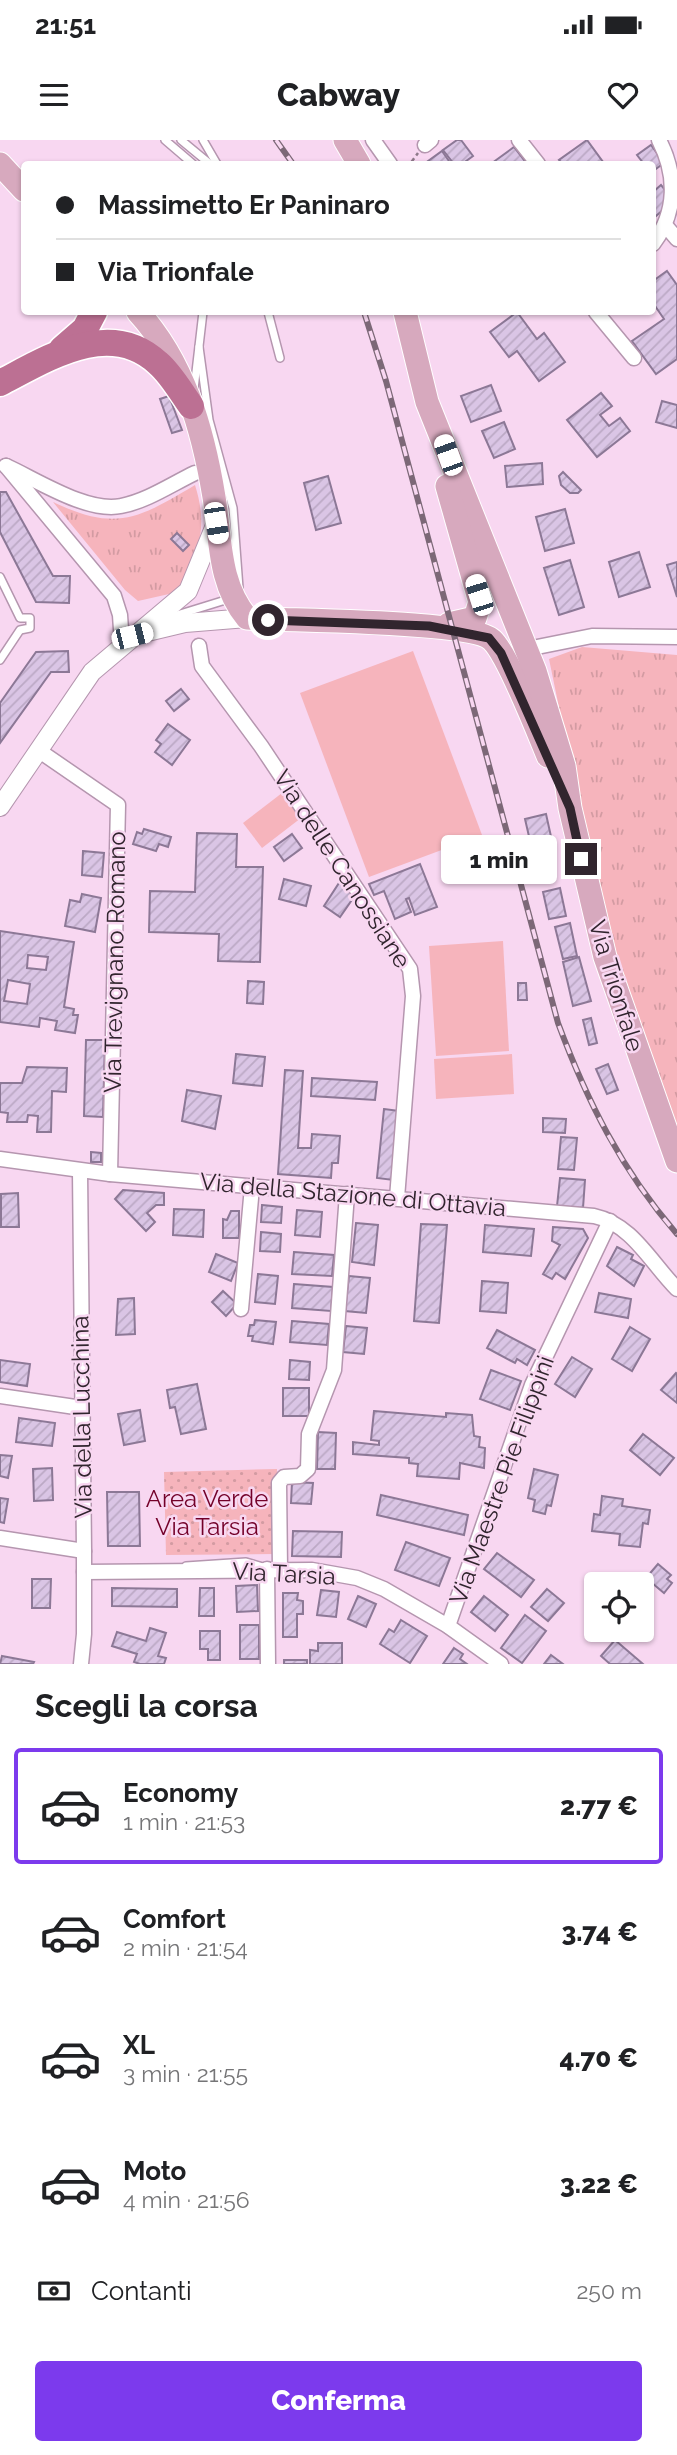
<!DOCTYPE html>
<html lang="it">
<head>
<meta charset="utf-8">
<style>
	body { margin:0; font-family:Raleway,sans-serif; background:#f6f6f6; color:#202124; height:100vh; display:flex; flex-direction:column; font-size:26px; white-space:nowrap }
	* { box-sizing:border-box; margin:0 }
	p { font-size:23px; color:#757577 }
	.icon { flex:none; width:38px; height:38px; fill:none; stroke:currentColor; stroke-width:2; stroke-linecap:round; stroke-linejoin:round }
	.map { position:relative; height:1524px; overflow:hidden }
	.drawer { display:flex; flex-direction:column; background:#fff; flex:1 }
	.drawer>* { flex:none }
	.banner { position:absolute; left:21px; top:21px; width:635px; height:154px; border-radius:7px; box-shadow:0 2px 5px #0004; display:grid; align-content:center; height:154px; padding:0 35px; background:#fff }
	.fabs { position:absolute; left:584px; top:1432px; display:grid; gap:14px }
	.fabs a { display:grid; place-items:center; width:70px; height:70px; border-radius:7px; background:#fff; box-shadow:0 2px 5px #0004; font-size:35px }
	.end { position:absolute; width:32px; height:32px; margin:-16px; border:9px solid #31252e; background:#fff; box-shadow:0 0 0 4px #fff }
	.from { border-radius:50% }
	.bubble { position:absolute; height:49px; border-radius:7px; background:#fff; box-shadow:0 2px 5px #0004; font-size:23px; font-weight:800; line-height:49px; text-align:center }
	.car { position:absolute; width:21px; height:42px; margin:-21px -10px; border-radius:9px; box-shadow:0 0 5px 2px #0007; background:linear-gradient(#fff 24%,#345 0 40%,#fff 0 76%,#345 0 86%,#fff 0) }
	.banner b { display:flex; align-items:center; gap:24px; height:66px; font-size:26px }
	.banner b+b { border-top:2px solid #e0e0e0 }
	.banner i { width:18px; height:18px; background:#202124 }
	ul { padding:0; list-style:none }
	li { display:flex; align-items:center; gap:21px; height:116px; margin:0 14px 10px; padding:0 21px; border:4px solid transparent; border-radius:7px }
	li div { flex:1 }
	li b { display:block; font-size:26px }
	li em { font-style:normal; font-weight:800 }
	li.active { border-color:#7c3aed }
	li>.icon { width:63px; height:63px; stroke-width:1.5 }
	h2 { padding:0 35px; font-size:32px; line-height:84px }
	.pay { display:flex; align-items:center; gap:18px; height:77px; padding:0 35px; font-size:26px }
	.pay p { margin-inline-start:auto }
	.button { display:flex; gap:14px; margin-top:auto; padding:14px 35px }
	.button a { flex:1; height:80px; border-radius:7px; background:#7c3aed; color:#fff; font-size:28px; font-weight:800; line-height:80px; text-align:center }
	.status { display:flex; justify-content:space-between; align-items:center; height:49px; padding:0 35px; background:#fff; direction:ltr }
	.status svg { height:19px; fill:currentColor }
	header { display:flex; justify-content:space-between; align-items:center; height:91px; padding:0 35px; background:#fff; font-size:32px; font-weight:800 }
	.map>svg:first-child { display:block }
	.grass { fill:url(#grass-dots) }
	.park { fill:url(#park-tufts) }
	.pitch { fill:#f6b4bc }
	.building { fill:url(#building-hatch); stroke:#8c7896; stroke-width:2; fill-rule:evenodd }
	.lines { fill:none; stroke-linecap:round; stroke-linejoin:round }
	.service-casing { stroke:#b596af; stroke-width:10 }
	.minor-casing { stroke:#b596af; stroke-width:17 }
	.tertiary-casing { stroke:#b596af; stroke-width:20 }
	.primary-casing { stroke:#fff; stroke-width:25 }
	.motorway-casing { stroke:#fff; stroke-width:29 }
	.path { stroke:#8f798a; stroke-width:2.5; stroke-dasharray:7 3.5; stroke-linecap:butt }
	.service { stroke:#fff; stroke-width:7 }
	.minor { stroke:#fff; stroke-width:14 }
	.tertiary { stroke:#fff; stroke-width:18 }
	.primary { stroke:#d7a9be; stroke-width:23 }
	.motorway { stroke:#bc7093; stroke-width:26 }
	.rail-casing { stroke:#7c6877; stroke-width:6 }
	.rail { stroke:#f8d7f1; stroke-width:3.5; stroke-dasharray:10; stroke-linecap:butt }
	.route { stroke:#31252e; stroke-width:9 }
	.labels { text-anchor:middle; stroke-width:5; stroke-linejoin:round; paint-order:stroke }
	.street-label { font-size:24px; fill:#31252e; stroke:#f8d7f1 }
	.park-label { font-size:24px; fill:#730029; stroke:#f8d7f1 }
</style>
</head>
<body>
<div class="status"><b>21:51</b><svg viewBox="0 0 49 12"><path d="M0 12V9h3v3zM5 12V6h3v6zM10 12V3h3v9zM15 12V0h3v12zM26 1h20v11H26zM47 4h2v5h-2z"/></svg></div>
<header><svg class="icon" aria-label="menu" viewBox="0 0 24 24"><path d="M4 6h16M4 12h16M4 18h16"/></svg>Cabway<svg class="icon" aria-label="heart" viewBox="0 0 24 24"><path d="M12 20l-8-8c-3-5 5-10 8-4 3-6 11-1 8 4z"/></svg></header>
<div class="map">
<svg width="677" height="1524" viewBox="0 0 677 1524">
	<defs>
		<pattern id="grass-dots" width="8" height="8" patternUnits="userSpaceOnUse" patternTransform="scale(1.75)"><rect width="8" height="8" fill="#f6b4bc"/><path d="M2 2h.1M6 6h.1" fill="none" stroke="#d39ba2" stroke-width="1.8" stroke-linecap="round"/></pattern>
		<pattern id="park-tufts" width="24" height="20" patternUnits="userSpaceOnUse" patternTransform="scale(1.75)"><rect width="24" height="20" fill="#f6b4bc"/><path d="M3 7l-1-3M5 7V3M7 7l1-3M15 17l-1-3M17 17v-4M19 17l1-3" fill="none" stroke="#d39ba2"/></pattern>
		<pattern id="building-hatch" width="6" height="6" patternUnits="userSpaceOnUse" patternTransform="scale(1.75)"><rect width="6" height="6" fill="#dac5e5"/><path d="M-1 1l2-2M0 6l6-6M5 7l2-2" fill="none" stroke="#bca9c5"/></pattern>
	</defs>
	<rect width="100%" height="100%" fill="#f8d7f1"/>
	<!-- grass -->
	<path class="grass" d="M277 1329 276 1414 166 1415 164 1332Z"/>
	<!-- park -->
	<g class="park">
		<path d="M195 345C209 390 198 411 178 452L138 461 125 450 53 362C116 392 138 379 195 345Z"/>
		<path d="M582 507 677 515V991L603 781 549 519Z"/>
	</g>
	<!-- pitch -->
	<g class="pitch">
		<path d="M413 511 482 695 369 737 300 553Z"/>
		<path d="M282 653 301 678 262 708 243 683Z"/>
		<path d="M503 801 509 911 436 916 429 806Z"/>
		<path d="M512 914 514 954 436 959 434 919Z"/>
	</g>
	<!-- building -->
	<g class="building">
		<path d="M457 0H461L473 16 462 24H454L443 10Z"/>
		<path d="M587 0 603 22 599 24H563L559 20Z"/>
		<path d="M651 5 664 23 653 31V24H644L637 15Z"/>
		<path d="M514 7 527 24H493L492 23Z"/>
		<path d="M442 11 451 24H424Z"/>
		<path d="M661 45 666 51 664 69 656 76 653 72V52Z"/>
		<path d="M667 131 677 145V219L656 234 632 201 664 179 653 163V141Z"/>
		<path d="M517 172 537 199 544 193 565 222 539 241 517 211 509 217 490 192Z"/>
		<path d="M491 245 501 271 471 282 461 256Z"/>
		<path d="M601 253 612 266 600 275 609 286 620 278 630 291 597 317 567 280Z"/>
		<path d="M169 256 182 290 172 293 160 259Z"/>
		<path d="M662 261 677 265V288L656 282Z"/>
		<path d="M504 282 515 309 494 318 482 291Z"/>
		<path d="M542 323 543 344 507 347 505 326Z"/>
		<path d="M563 332 581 350 578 353H570L561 345 559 336Z"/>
		<path d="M328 336 341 383 316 390 304 343Z"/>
		<path d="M0 352H6L53 436H70L69 463 36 462 0 392Z"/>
		<path d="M565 369 574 403 545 411 536 377Z"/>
		<path d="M177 393 189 405 183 411 171 399Z"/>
		<path d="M639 412 650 447 619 457 609 422Z"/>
		<path d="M570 420 584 467 559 475 544 428Z"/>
		<path d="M677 422V457L667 425Z"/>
		<path d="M68 511 69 532H51L0 603V563L36 512Z"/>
		<path d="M181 549 189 559 174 571 166 561Z"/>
		<path d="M168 584 190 600 172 625 155 612 161 604 156 600Z"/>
		<path d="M546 674 554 710 548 712 554 736 539 740 525 679Z"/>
		<path d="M144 689 171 697 168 707 159 704 156 711 133 704 137 692 142 694Z"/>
		<path d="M197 693 237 694 236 727H263L260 822 218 821 219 794 149 792 150 751 195 752Z"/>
		<path d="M292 694 302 708 284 721 274 707Z"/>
		<path d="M83 711 104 713 102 737 82 735Z"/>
		<path d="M420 724 437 767 415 775 409 758 406 759 411 772 395 779 384 751 374 755 369 744Z"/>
		<path d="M284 739 311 746 306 766 279 759Z"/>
		<path d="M339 743 356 754 340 777 324 766Z"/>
		<path d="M560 748 566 776 549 779 543 752Z"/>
		<path d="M82 754 101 758 95 792 65 786 70 760 80 762Z"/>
		<path d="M570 783 577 816 563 819 555 787Z"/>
		<path d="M0 791 74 802 64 867 74 869 73 875H78L75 893 55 890 57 881 40 878 39 887 0 882ZM28 815 48 817 46 830 27 828ZM8 840 30 844 27 864 4 861Z"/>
		<path d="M579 817 591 861 573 866 563 822Z"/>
		<path d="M248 841 264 842 263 864 247 863Z"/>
		<path d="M518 843H526L527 860H518Z"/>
		<path d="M591 878 597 903 589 905 583 880Z"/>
		<path d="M86 900H105L103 977 84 976Z"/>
		<path d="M236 914 265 917 262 946 233 943Z"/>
		<path d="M608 924 618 950 607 954 596 929Z"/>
		<path d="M27 927 67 928 66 952 52 951 51 992H37L38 976 28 975 27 982H7L8 973 0 972V943H22Z"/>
		<path d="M285 930 303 931 298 1008H311L312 994 340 996 338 1023H332L331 1038 278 1034Z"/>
		<path d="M312 938 377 942 375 960 311 956Z"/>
		<path d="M187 950 221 956 215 989 182 981Z"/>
		<path d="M384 969 400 971 393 1040 377 1038Z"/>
		<path d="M543 978 566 979 565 993 543 992Z"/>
		<path d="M561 997 577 998 574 1030 558 1029Z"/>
		<path d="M91 1012 101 1013V1022H91Z"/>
		<path d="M560 1038 585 1040 583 1068 557 1066Z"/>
		<path d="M123 1050 164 1053V1065H156L147 1073 155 1082 146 1091 115 1059Z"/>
		<path d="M18 1053 19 1087H1V1054Z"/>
		<path d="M262 1065 282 1067 281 1083 261 1082Z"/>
		<path d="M174 1069 204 1070 203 1097 173 1095Z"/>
		<path d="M297 1070 322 1072 320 1097 295 1095Z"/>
		<path d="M231 1071H239V1098H223V1079L227 1080Z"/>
		<path d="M356 1083 378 1085 374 1125 352 1122Z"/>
		<path d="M421 1084 447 1085 439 1183 414 1181Z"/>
		<path d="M485 1085 534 1089 531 1116 483 1112Z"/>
		<path d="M553 1087 583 1089 588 1098 565 1139 556 1133 552 1139 543 1134 560 1105 552 1101Z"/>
		<path d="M261 1092 281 1094 280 1112 260 1111Z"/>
		<path d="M617 1107 633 1115 631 1119 644 1126 634 1146 607 1126Z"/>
		<path d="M294 1112 334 1115 332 1136 292 1134Z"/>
		<path d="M216 1114 238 1123 231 1141 209 1132Z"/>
		<path d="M258 1134 278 1136 275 1164 255 1162Z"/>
		<path d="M349 1136 370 1138 366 1173 345 1171Z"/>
		<path d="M482 1141 508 1143 506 1173 480 1171Z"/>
		<path d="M294 1144 333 1147 331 1171 292 1168Z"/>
		<path d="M223 1151 237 1164 226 1176 212 1162Z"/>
		<path d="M599 1153 631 1159 628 1178 595 1172Z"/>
		<path d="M134 1158 135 1194 116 1195 118 1159Z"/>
		<path d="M255 1180 276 1182 273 1204 252 1201 253 1196H248L250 1185H254Z"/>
		<path d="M292 1181 329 1184 327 1205 290 1202Z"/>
		<path d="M346 1186 367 1188 364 1214 343 1212Z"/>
		<path d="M630 1187 650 1199 632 1231 612 1219Z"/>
		<path d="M497 1190 535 1210 527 1225 517 1219 515 1223 487 1208Z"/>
		<path d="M572 1217 592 1229 575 1257 555 1244Z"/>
		<path d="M0 1220 30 1224 27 1246 0 1242Z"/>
		<path d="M290 1220 310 1222 309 1240 289 1239Z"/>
		<path d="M491 1230 521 1241 510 1270 480 1259Z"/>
		<path d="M676 1233 677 1234V1263L661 1250Z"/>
		<path d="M197 1244 206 1289 181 1294 175 1267 170 1268 167 1250Z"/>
		<rect x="283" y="1248" width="26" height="28"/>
		<path d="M140 1270 145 1301 124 1305 118 1274Z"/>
		<path d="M374 1271 446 1277V1273L472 1275 474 1296 480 1297 479 1307 485 1308 484 1328 460 1323 459 1339 417 1336 418 1324 409 1323V1318L353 1314V1302L379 1305V1301L371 1300Z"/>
		<path d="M19 1278 55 1283 52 1306 16 1302Z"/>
		<path d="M318 1292 336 1293 335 1329H317Z"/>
		<path d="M643 1294 674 1318 660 1335 630 1310Z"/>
		<path d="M0 1315 12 1316 8 1338 0 1336Z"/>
		<path d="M52 1328 53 1360 34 1361 33 1329Z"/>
		<path d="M534 1329 558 1335 551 1366 547 1365 545 1374 533 1371 535 1360 528 1358Z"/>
		<path d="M292 1342 313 1343 311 1364 291 1363Z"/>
		<path d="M107 1352H139L140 1406H108Z"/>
		<path d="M381 1355 468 1375 464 1395 377 1375Z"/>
		<path d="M602 1356 623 1359 622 1366 650 1370 648 1384 643 1383 640 1407 619 1405 620 1394 592 1391 594 1374 600 1375Z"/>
		<path d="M0 1358 8 1359 4 1383 0 1382Z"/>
		<path d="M293 1391 342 1392 341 1417 292 1416Z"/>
		<path d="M406 1402 450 1418 439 1446 395 1430Z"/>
		<path d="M497 1413 534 1440 521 1457 484 1429Z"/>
		<path d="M658 1424 671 1435 667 1439 672 1443 664 1453 646 1438Z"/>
		<path d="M32 1439H51L50 1468H32Z"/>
		<path d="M257 1445 258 1471 237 1472 236 1446Z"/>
		<path d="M112 1448 177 1449V1467L112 1466Z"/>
		<path d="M200 1448H214V1476H199Z"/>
		<path d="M547 1449 564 1463 548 1481 531 1467Z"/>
		<path d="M321 1450 339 1452 336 1477 317 1475Z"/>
		<path d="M283 1453H298L297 1460 303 1461V1474H297V1497H283Z"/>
		<path d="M358 1456 376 1464 366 1487 348 1479Z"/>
		<path d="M484 1456 508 1475 495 1491 471 1472Z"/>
		<path d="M525 1475 546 1491 522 1523 501 1508Z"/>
		<path d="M401 1480 427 1496 410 1523 380 1504 389 1489 394 1492Z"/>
		<rect x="240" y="1485" width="19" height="34"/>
		<path d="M150 1488 166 1493 158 1516 166 1518 164 1524H140L134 1522 137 1514 112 1506 117 1492 146 1501Z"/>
		<path d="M200 1491H220V1520H208V1509H200Z"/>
		<path d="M615 1500 643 1524H610L601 1516Z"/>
		<path d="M318 1503H342V1524H310V1510L318 1511Z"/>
		<path d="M454 1508 463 1514 460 1519 467 1524H443Z"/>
		<path d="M551 1515 563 1524H544Z"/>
		<path d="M2 1516 34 1522 33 1524H0Z"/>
		<rect x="284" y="1520" width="23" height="4"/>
	</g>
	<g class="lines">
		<!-- service casing -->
		<g class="service-casing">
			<g id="service">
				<path d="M165 0 193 24"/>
				<path d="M181 0 210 24"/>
				<path d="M203 0 217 24"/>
				<path d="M268 172 280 218"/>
				<path d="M199 207 209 280 233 368 239 448"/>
				<path d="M194 249 203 172"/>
				<path d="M0 437 20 478H30V488L20 490 0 520"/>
				<path d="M164 479 232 458"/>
				<path d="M186 1426 246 1422 263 1427"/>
			</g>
		</g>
		<!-- minor casing -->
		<g class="minor-casing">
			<g id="minor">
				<path d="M373 0 390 24"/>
				<path d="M519 0 538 24"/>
				<path d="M425 5 431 0"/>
				<path d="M665 85 677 99"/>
				<path d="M653 104C677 72 677 35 659 0"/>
				<path d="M596 172 634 218"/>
				<path d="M6 326 114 456 120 475 122 504"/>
				<path d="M6 326C37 340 87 373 121 366 147 361 172 344 195 333"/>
				<path d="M199 506 202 526 261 606 410 829 413 856 397 1058"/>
				<path d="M527 509 592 496 677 497"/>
				<path d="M38 610 118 665 110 1034"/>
				<path d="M0 1019 110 1034 594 1076C632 1084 651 1123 677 1149"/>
				<path d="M80 1031 84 1411V1494L81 1524"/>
				<path d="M241 1169 252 1047"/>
				<path d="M0 1256 82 1268"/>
				<path d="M0 1398 84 1411"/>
				<path d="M267 1429 268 1524"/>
				<path d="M280 1429 279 1343 284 1337 300 1336 308 1329 309 1294 334 1230 347 1054"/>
				<path d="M84 1432 312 1430 357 1438 384 1449 448 1486 501 1524"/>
				<path d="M448 1486 532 1245 610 1081"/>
			</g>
		</g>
		<!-- tertiary casing -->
		<g class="tertiary-casing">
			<g id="tertiary">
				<path d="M139 494 185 483 247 478"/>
				<path d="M0 667 92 532 188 451 216 383"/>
			</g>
		</g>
		<!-- primary casing -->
		<g class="primary-casing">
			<g id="primary">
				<path d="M345 0 359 24"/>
				<path d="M0 24 24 50"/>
				<path d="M138 172C184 222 203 290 214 357 221 399 218 443 247 478 286 481 471 480 492 500 508 515 538 592 548 616"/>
				<path d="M405 172 427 262 535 531 564 626 570 668 605 817 677 1021"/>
				<path d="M447 346 480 462 475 478 449 484"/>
			</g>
		</g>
		<!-- motorway casing -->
		<g class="motorway-casing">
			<g id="motorway">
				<path d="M62 209 85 189 94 172"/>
				<path d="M0 243C48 218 110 178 158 223 171 234 181 252 191 266"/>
			</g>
		</g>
		<!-- path -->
		<path class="path" d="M410 24 418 13"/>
		<!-- service -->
		<use href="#service" class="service"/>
		<!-- minor -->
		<use href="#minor" class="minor"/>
		<!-- tertiary -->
		<use href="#tertiary" class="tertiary"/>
		<!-- primary -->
		<use href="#primary" class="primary"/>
		<!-- motorway -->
		<use href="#motorway" class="motorway"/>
		<!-- rail casing -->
		<g class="rail-casing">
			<g id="rail">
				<path d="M276 0 293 24"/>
				<path d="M364 172 386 241 558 883C587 961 622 1031 677 1094"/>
			</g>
		</g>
		<!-- rail -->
		<use href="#rail" class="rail"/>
	</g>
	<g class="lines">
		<!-- route -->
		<path class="route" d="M268 480 429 486 489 498 501 513 570 668 581 719"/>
	</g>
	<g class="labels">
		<!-- street labels -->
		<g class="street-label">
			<text transform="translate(342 729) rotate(57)" y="8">Via delle Canossiane</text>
			<text transform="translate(115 822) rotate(-89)" y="8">Via Trevignano Romano</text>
			<text transform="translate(616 846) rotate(73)" y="8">Via Trionfale</text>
			<text transform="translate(353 1055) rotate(5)" y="8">Via della Stazione di Ottavia</text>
			<text transform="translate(82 1277) rotate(-91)" y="8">Via della Lucchina</text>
			<text transform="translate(502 1340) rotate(-70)" y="8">Via Maestre Pie Filippini</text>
			<text transform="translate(284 1434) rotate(3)" y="8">Via Tarsia</text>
		</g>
		<!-- park labels -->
		<g class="park-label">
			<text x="207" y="1367">Area Verde<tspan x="207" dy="28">Via Tarsia</tspan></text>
		</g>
	</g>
</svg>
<div class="fabs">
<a><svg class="icon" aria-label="locate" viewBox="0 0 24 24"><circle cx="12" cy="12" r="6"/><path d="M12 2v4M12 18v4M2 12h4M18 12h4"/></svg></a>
</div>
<i class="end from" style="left:268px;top:480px"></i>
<i class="end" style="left:581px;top:719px"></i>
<div class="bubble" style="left:441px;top:695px;width:116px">1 min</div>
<i class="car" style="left:448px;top:315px;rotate:340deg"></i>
<i class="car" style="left:216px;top:383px;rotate:171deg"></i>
<i class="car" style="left:479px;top:455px;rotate:342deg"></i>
<i class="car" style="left:132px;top:496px;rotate:76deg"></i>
<div class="banner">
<b><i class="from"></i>Massimetto Er Paninaro</b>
<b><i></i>Via Trionfale</b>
</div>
</div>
<section class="drawer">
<h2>Scegli la corsa</h2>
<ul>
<li class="active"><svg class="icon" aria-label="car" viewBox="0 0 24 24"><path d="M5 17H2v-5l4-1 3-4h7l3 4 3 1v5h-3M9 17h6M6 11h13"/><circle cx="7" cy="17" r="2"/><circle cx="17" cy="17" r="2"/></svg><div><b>Economy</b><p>1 min · 21:53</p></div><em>2.77 €</em></li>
<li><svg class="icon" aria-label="car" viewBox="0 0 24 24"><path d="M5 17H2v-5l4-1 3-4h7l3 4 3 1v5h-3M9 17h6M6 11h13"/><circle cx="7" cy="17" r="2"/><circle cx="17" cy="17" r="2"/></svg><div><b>Comfort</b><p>2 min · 21:54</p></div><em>3.74 €</em></li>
<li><svg class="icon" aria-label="car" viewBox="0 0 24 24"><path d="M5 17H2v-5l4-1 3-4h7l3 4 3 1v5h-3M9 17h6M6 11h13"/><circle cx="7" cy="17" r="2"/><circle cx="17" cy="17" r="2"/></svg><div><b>XL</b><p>3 min · 21:55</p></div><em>4.70 €</em></li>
<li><svg class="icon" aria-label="car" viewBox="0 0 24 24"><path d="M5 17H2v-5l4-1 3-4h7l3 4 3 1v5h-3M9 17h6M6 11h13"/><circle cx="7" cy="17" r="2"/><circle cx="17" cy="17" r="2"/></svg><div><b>Moto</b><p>4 min · 21:56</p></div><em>3.22 €</em></li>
</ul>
<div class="pay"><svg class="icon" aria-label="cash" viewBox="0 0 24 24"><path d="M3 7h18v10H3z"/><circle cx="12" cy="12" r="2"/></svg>Contanti<p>250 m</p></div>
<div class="button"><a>Conferma</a></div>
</section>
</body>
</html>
